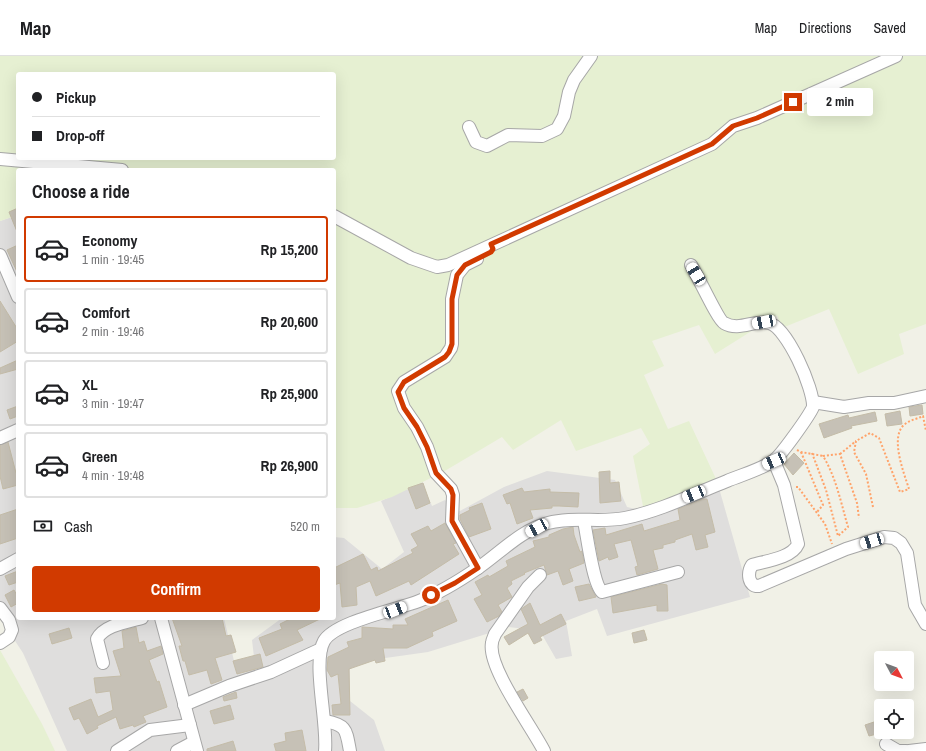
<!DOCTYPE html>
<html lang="en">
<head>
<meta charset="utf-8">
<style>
	body { margin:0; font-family:"Archivo Narrow",sans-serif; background:#f6f6f6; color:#202124; height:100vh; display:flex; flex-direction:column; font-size:15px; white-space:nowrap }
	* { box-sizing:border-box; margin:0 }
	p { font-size:13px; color:#757577 }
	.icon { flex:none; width:22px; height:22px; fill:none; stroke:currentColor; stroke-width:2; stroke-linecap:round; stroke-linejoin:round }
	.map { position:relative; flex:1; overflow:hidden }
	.drawer { position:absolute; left:16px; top:112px; width:320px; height:452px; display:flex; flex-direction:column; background:#fff; border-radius:4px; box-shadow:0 4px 16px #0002 }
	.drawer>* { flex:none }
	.hud { position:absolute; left:16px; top:16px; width:320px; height:88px; border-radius:4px; box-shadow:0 4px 16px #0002; display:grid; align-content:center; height:88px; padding:0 16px; background:#fff }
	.needle { width:26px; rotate:131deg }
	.tools { position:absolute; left:874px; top:595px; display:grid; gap:8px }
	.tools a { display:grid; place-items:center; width:40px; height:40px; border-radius:4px; background:#fff; box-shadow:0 4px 16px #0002; font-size:20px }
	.end { position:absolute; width:18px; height:18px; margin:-9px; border:5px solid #d13a00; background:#fff; box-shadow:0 0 0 2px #fff }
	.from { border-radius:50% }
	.bubble { position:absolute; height:28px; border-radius:4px; background:#fff; box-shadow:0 4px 16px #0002; font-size:13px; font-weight:800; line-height:28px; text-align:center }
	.car { position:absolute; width:12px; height:24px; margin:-12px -6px; border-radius:5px; box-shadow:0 0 3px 1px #0007; background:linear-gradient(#fff 24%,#345 0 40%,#fff 0 76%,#345 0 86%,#fff 0) }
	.hud b { display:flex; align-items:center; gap:14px; height:38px; font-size:15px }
	.hud b+b { border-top:1px solid #e0e0e0 }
	.hud i { width:10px; height:10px; background:#202124 }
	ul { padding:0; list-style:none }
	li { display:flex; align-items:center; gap:12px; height:66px; margin:0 8px 6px; padding:0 8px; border:2px solid #e0e0e0; border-radius:4px }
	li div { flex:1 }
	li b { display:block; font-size:15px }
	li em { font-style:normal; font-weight:800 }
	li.on { border-color:#d13a00 }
	li>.icon { width:36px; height:36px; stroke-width:1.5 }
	h2 { padding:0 16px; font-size:18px; line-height:48px }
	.pay { display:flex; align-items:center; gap:10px; height:44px; padding:0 16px; font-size:15px }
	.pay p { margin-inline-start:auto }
	.button { display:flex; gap:8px; margin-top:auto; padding:8px 16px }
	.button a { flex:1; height:46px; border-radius:4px; background:#d13a00; color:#fff; font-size:16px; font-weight:800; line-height:46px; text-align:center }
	header { display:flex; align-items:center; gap:24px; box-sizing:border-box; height:56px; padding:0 20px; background:#fff; border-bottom:1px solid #e0e0e0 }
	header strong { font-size:19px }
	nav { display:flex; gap:22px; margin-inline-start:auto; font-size:14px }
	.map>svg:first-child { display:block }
	.residential { fill:#dfdedd }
	.farmland { fill:#e6f0d2; fill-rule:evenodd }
	.building { fill:#c6c1b6; stroke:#c4bca8 }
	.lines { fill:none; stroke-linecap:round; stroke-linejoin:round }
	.street-casing { stroke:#a7a7a7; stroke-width:14 }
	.path { stroke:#ffa36a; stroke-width:2; stroke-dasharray:2 2; stroke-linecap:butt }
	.street { stroke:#fff; stroke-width:12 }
	.route { stroke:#d13a00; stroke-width:5 }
</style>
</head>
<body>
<header>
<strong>Map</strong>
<nav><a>Map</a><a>Directions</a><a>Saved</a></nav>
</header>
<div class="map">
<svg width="926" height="695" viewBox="0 0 926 695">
	<rect width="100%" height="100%" fill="#f1f1e7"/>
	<!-- residential -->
	<path class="residential" d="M18 159V562H224L234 605 254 601 252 584 282 562H334V481L344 482 382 513 404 496 381 445 422 426 432 450 445 444 458 456 504 431 547 415 615 424 627 451 644 455 717 425 750 541 607 580 597 553 566 565 572 600 556 603 540 575 509 571 428 596 364 605 350 613V645L374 664 385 695H67L23 597 0 562V165Z"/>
	<!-- farmland -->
	<g class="farmland">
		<path d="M0 0H926V268L899 278 904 298 858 318 829 253 782 272 777 259 715 298 699 269 652 285 664 310 644 319 668 373 689 365 717 425 644 455 633 400 650 388 641 372 576 395 561 364 513 394 502 381 443 416 392 441 357 452H334V114H18V159L0 165ZM18 18H334V102H18Z"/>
		<path d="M0 594 42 668 55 695H0Z"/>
	</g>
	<!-- building -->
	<g class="building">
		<path d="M18 152V178L9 156Z"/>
		<path d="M18 189V218L7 194Z"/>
		<path d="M0 245 18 274V285L0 296Z"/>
		<path d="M18 304V313L0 318V312Z"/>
		<path d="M922 349 923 358 910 360 909 351Z"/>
		<path d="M18 350V360L10 363 7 354Z"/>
		<path d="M900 355 902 368 887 370 885 358Z"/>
		<path d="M875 356 877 365 851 370 852 372 824 382 819 368 848 359 849 362Z"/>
		<path d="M8 386 16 417 18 416V429L3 433 0 420V389Z"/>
		<path d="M794 397 804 407 793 419 784 408Z"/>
		<path d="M610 415V427L619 426 621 445 600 447 599 416Z"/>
		<path d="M423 427 430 447 416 453 408 432Z"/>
		<path d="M522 432 524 436 550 433V436L579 437 578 451 559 450H552V452L530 454 533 462 517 468 510 447 507 448 503 439Z"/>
		<path d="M703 443H707L715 476 705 479 708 491 696 494 692 478 675 484V486L663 489V492L653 494 658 513 637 519 635 511 638 510 631 484 614 488 618 501 609 504 608 501 599 505 593 474 605 472 606 479 642 468 644 475 680 464 678 453Z"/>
		<path d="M482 447 491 473 469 481 460 463V459L470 454 469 452Z"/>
		<path d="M18 453V482L0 488V459Z"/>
		<path d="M445 467 456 487 453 488 459 498 411 529 409 525 376 540 370 525 356 531 357 549 342 551 340 527 334 529V512L363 498 371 514 377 511 378 515 413 497 411 494 418 490 411 478 428 470 431 475Z"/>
		<path d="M573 471 574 479 580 496 582 495 584 507 569 513 573 525 563 529 558 515 547 519 544 509 524 517 525 518 511 525 512 528 507 532 512 541 498 549 502 556 499 560 487 566 474 543 482 539 475 526 488 519 489 521 508 510 506 505 535 491 533 485 549 481V479L563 473Z"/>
		<path d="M18 515V526L9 529 5 520Z"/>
		<path d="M589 528 596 541 579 545 575 531Z"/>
		<path d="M662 528 667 529 668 555H657V549L613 557 611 541Z"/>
		<path d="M14 534 18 541V547L11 551 5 539Z"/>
		<path d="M448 544 457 565 432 576 433 580 407 592H383L385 605 376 607 375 604 349 613 350 659H333L332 649 341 648 338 618 331 621 327 614 328 601 349 591 347 586 362 582V571L393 573V569H408L405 563Z"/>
		<path d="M530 547 540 569 561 558 566 568 540 581 542 584 534 588 528 577 509 589 504 581 528 568 521 553Z"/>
		<path d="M172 562H222L226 580 231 579 236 596 215 602 222 624 211 628 207 614 189 619 185 605H183L179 590H182Z"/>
		<path d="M292 562H322L297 574 303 584 266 600 259 582 282 573 280 568Z"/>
		<path d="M136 571 139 587 144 585 147 595 161 590 163 598 149 604 157 626 159 625 167 651 143 660 146 666 134 671 133 669 120 673 116 661 97 670 98 672 87 678 79 662 74 664 69 652 91 643 98 661 113 654 110 635 96 637 94 622 121 620 113 595 124 592 122 575Z"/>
		<path d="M69 572 72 582 52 588 49 578Z"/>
		<path d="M644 574 647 584 634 587 632 577Z"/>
		<path d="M260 598 263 611 237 618 233 605Z"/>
		<path d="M523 633 528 642 523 645 517 636Z"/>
		<path d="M236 636 237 642 224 645 223 641Z"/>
		<path d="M230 649 234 663 214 668 210 655Z"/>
		<path d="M877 665 881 677 869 680 865 669Z"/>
		<path d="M302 674 306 695H276L274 688 286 685 285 677Z"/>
		<path d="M233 685 236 695H207V693Z"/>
	</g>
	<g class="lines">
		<!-- street casing -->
		<g class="street-casing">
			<g id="street">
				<path d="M469 71 476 86 487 90 508 79 542 80 557 73 564 60 569 36 574 24 591 0"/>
				<path d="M0 103 122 114"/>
				<path d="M334 160 411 202 437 211 448 209 712 88 733 70 757 62 896 0"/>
				<path d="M0 199 18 241"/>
				<path d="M477 203 465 209 457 219 452 243V288L451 292 445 301 404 326 398 335 404 352 417 371 427 391 436 417 451 433 453 439 452 465 478 512"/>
				<path d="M813 346 844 351 869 347H894L926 340"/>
				<path d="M0 382 18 374"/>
				<path d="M774 405 784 429 798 488C792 502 766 505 752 509 747 517 748 531 759 530L846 493 884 481 894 482 901 487 907 497 915 549 926 568"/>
				<path d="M584 465C587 479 593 528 602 536L678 516"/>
				<path d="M0 513 18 503"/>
				<path d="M540 519 528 531 495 578C494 581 492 584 492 587 487 611 532 671 544 695"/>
				<path d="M0 552 9 564 12 574 9 581 0 587"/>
				<path d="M161 562 197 695"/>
				<path d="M103 607 97 583C104 569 128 566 142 562"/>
				<path d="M184 649 229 630 271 616 321 593"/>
				<path d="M325 665C347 669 346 674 350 695"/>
				<path d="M886 688 898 695H906"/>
				<path d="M117 695 150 674 190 669"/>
				<path d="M177 695 194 686"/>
				<path d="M325 695C328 667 312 606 324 585 335 566 396 554 419 545 440 537 459 525 478 512 500 497 521 474 548 467 573 460 600 467 625 462 660 455 694 438 727 425 741 419 760 414 773 405 780 401 809 360 813 351 814 333 787 271 769 267 755 263 739 276 724 267 718 264 698 220 691 209"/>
				<path d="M909 695 926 693"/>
			</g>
		</g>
		<!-- path -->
		<g class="path">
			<path d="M797 394 801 396 823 400"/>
			<path d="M801 396 823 449 817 456"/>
			<path d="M812 397 826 434 838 480 848 471C841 447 836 421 823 400L840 398 857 447 859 462"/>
			<path d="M840 398 856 385"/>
			<path d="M796 431H798L825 468 832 488"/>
			<path d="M873 451 866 418 854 396 856 385 870 377 879 382 900 436 909 433C904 417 889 380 905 368 910 364 917 363 923 360L926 375"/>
		</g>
		<!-- street -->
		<use href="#street" class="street"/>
	</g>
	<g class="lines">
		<!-- route -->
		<path class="route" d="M431 539 455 527 478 512 452 465 453 439 451 433 436 417 427 391 417 371 404 352 398 336 404 326 445 301 449 296 452 288V243L457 219 465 209 491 196 493 193 491 188 712 88 733 70 757 62 793 46"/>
	</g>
</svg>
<div class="tools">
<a><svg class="needle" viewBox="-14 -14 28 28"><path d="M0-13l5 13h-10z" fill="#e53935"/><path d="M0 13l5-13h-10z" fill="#757577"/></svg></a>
<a><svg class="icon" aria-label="locate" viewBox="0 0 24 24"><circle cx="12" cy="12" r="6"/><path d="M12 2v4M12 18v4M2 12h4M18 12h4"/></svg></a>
</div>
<i class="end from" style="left:431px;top:539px"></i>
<i class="end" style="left:793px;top:46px"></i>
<div class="bubble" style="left:807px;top:32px;width:66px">2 min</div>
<i class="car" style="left:696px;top:218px;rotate:328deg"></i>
<i class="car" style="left:764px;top:266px;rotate:259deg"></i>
<i class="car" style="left:774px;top:405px;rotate:247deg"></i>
<i class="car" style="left:694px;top:438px;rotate:248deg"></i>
<i class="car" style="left:537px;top:472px;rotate:241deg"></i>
<i class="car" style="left:872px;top:485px;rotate:253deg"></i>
<i class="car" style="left:395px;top:554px;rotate:69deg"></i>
<div class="hud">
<b><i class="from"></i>Pickup</b>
<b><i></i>Drop-off</b>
</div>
<section class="drawer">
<h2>Choose a ride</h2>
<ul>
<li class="on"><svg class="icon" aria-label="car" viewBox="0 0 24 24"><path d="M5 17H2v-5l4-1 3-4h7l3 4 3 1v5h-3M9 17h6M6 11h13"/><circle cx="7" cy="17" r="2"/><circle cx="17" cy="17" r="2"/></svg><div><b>Economy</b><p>1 min · 19:45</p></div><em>Rp 15,200</em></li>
<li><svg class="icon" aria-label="car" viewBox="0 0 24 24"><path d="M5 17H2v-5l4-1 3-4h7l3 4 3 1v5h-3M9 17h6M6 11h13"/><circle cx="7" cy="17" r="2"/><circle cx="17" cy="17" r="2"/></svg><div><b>Comfort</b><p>2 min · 19:46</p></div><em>Rp 20,600</em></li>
<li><svg class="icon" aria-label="car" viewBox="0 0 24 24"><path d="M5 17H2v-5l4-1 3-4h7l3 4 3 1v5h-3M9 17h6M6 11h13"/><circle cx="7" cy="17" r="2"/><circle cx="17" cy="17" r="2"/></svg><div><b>XL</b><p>3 min · 19:47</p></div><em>Rp 25,900</em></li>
<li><svg class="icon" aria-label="car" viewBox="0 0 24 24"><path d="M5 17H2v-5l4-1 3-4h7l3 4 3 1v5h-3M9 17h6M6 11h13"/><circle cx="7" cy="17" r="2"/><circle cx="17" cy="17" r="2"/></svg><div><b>Green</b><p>4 min · 19:48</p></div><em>Rp 26,900</em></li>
</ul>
<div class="pay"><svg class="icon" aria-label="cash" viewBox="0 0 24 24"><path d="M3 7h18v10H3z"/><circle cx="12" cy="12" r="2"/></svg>Cash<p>520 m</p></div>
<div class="button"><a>Confirm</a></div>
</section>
</div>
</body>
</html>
